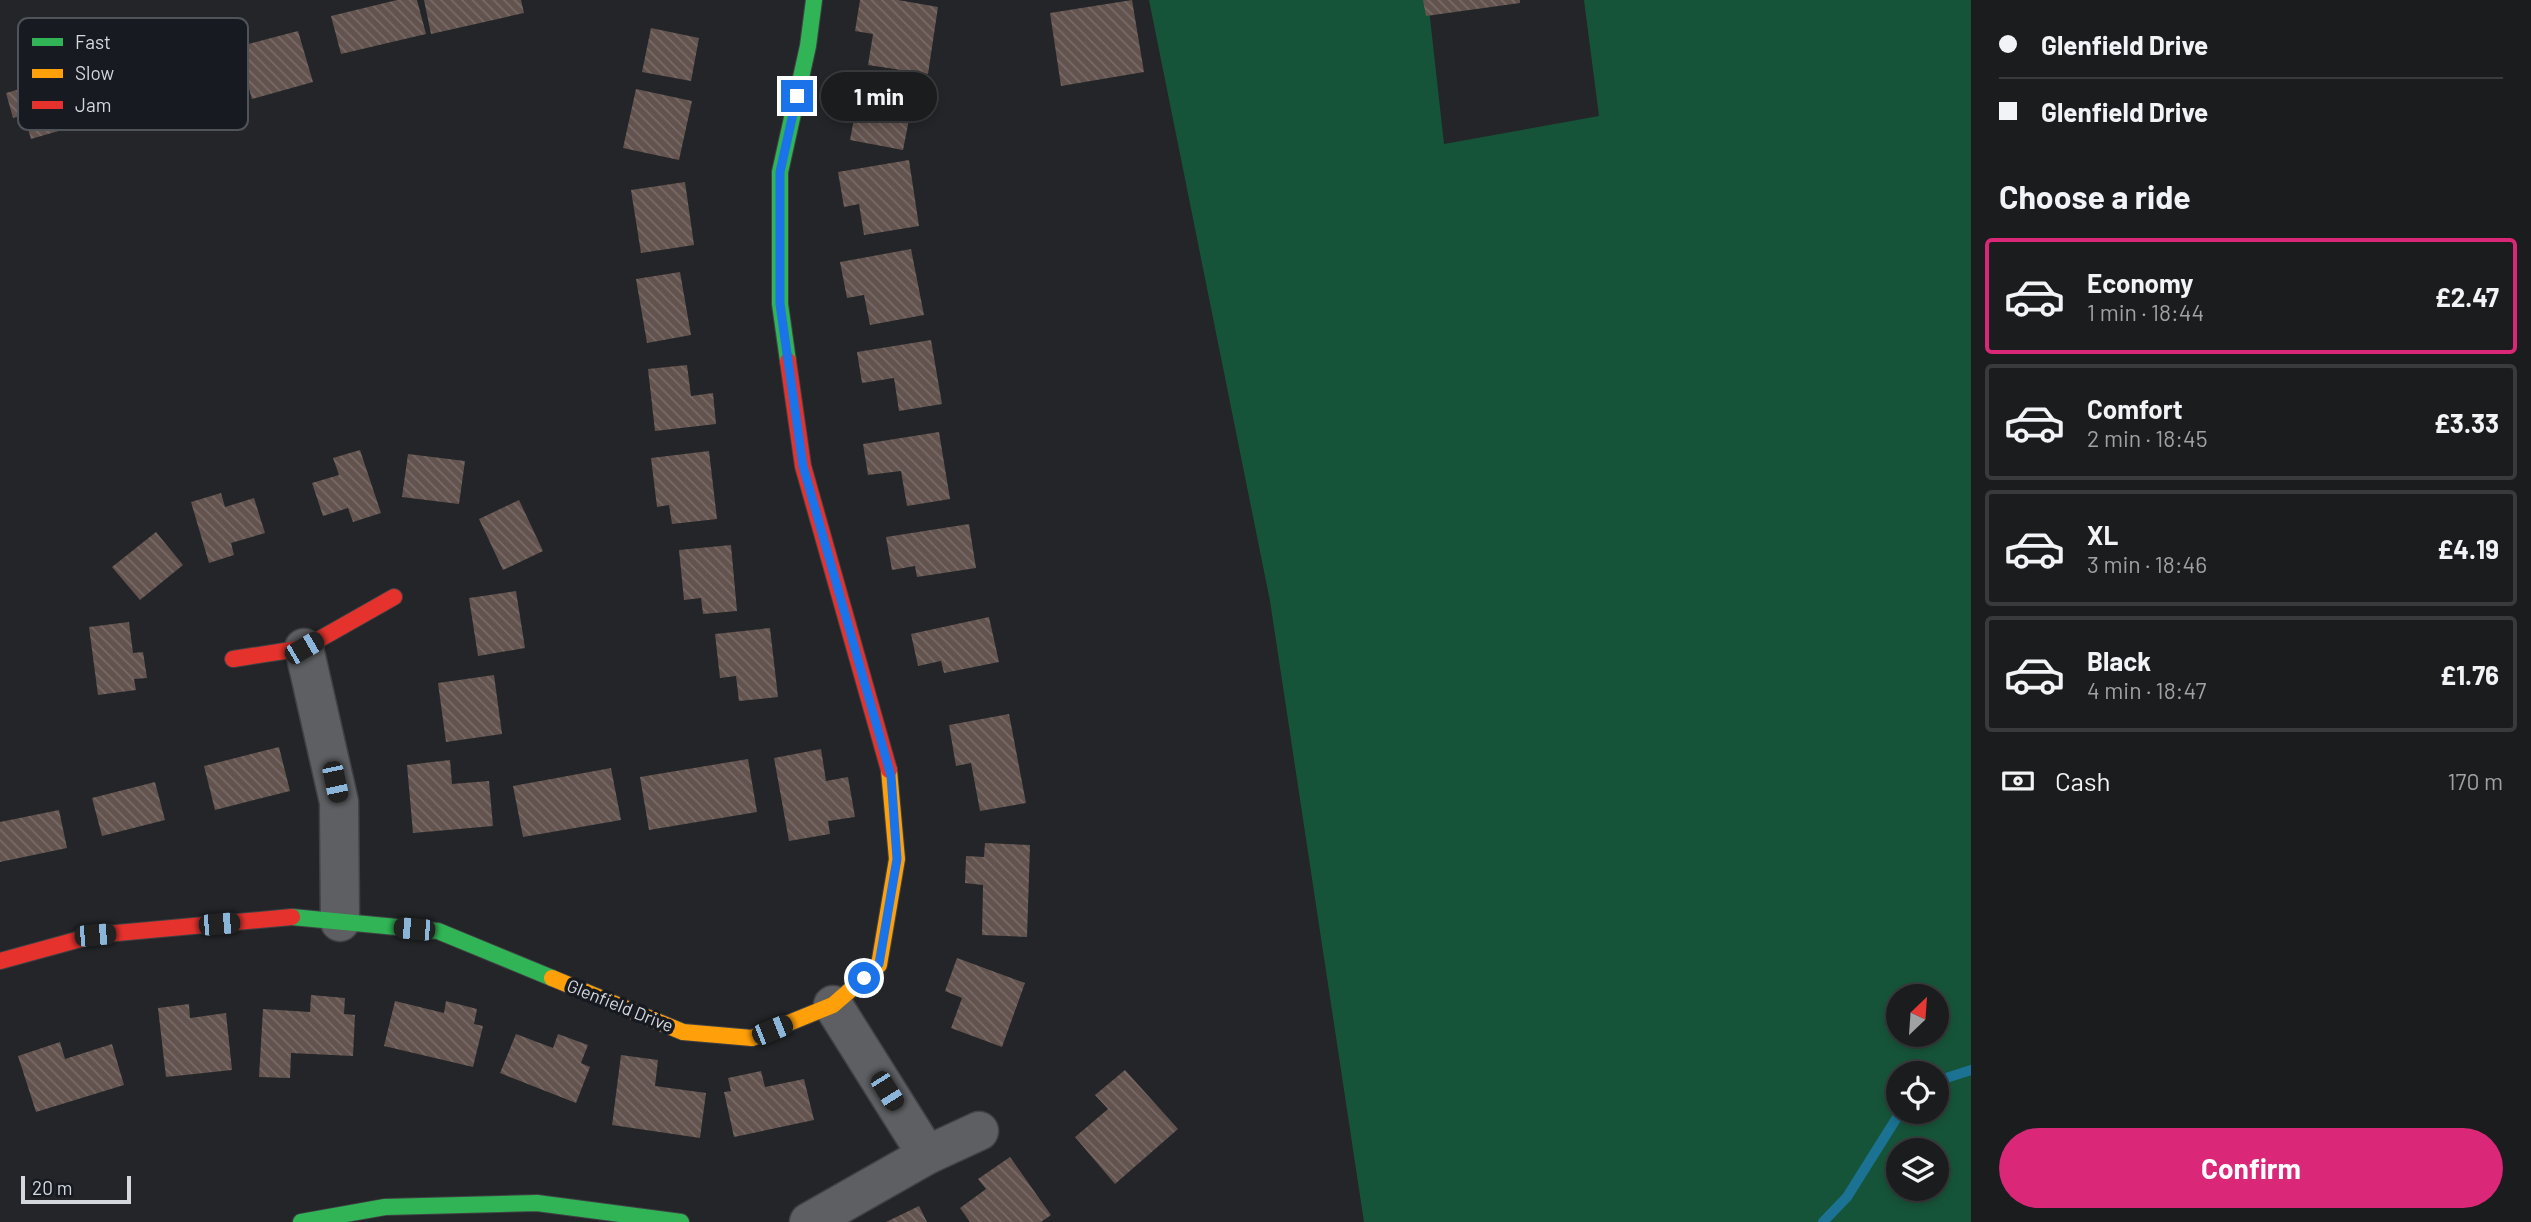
<!DOCTYPE html>
<html lang="en">
<head>
<meta charset="utf-8">
<style>
	body { margin:0; font-family:Barlow,sans-serif; background:#232527; color:#f1f3f6; height:100vh; display:flex; flex-direction:column; font-size:26px; white-space:nowrap }
	* { box-sizing:border-box; margin:0 }
	p { font-size:23px; color:#9fa1a4 }
	.icon { flex:none; width:38px; height:38px; fill:none; stroke:currentColor; stroke-width:2; stroke-linecap:round; stroke-linejoin:round }
	.map { position:relative; flex:1; overflow:hidden }
	.drawer { display:flex; flex-direction:column; background:#1a1c1e; width:560px }
	.drawer>* { flex:none }
	.hud { display:grid; align-content:center; height:154px; padding:0 28px; background:#1a1c1e }
	.needle { width:46px; rotate:25deg }
	.controls { position:absolute; left:1886px; top:984px; display:grid; gap:14px }
	.controls a { display:grid; place-items:center; width:63px; height:63px; border-radius:50%; background:#1a1c1e; box-shadow:0 4px 10px #0003,0 0 0 2px #383a3c; font-size:35px }
	.scale { position:absolute; left:21px; bottom:18px; width:110px; box-sizing:border-box; padding-left:7px; border:4px solid #d4d7db; border-top:0; font-size:19px; line-height:24px; white-space:nowrap; color:#d4d7db; -webkit-text-stroke:5px #171b21; paint-order:stroke }
	.end { position:absolute; width:32px; height:32px; margin:-16px; border:9px solid #1a73e8; background:#fff; box-shadow:0 0 0 4px #fff }
	.from { border-radius:50% }
	.bubble { position:absolute; height:49px; border-radius:24px; background:#1a1c1e; box-shadow:0 4px 10px #0003,0 0 0 2px #383a3c; font-size:23px; font-weight:700; line-height:49px; text-align:center }
	.car { position:absolute; width:21px; height:42px; margin:-21px -10px; border-radius:9px; box-shadow:0 0 5px 2px #0007; background:linear-gradient(#222 24%,#8ab4d8 0 40%,#222 0 76%,#8ab4d8 0 86%,#222 0) }
	.hud b { display:flex; align-items:center; gap:24px; height:66px; font-size:26px }
	.hud b+b { border-top:2px solid #383a3c }
	.hud i { width:18px; height:18px; background:#f1f3f6 }
	ul { padding:0; list-style:none }
	li { display:flex; align-items:center; gap:21px; height:116px; margin:0 14px 10px; padding:0 14px; border:4px solid #383a3c; border-radius:7px }
	li div { flex:1 }
	li b { display:block; font-size:26px }
	li em { font-style:normal; font-weight:700 }
	li.active { border-color:#db2777 }
	li>.icon { width:63px; height:63px; stroke-width:1.5 }
	h2 { padding:0 28px; font-size:32px; line-height:84px }
	.pay { display:flex; align-items:center; gap:18px; height:77px; padding:0 28px; font-size:26px }
	.pay p { margin-inline-start:auto }
	.action { display:flex; gap:14px; margin-top:auto; padding:14px 28px }
	.action a { flex:1; height:80px; border-radius:42px; background:#db2777; color:#fff; font-size:28px; font-weight:700; line-height:80px; text-align:center }
	main { display:flex; flex:1; min-height:0 }
	.map>svg:first-child { display:block }
	.grass { fill:#165439; fill-rule:evenodd }
	.lines { fill:none; stroke-linecap:round; stroke-linejoin:round }
	.stream { stroke:#1b7293; stroke-width:10 }
	.building { fill:url(#building-back-hatch) }
	.street-casing { stroke:#414245; stroke-width:41 }
	.fast-casing { stroke:#414245; stroke-width:18 }
	.slow-casing { stroke:#414245; stroke-width:18 }
	.jam-casing { stroke:#414245; stroke-width:18 }
	.street { stroke:#5d5f62; stroke-width:38 }
	.fast { stroke:#30b455; stroke-width:16 }
	.slow { stroke:#ff9f0a; stroke-width:16 }
	.jam { stroke:#e5322d; stroke-width:16 }
	.route { stroke:#1a73e8; stroke-width:9 }
	.labels { text-anchor:middle; stroke-width:7; stroke-linejoin:round; paint-order:stroke }
	.street-label { font-size:18px; fill:#d4d7db; stroke:#171b21 }
	.key { fill:#171b21; stroke:#505359; stroke-width:2 }
	.key-label { font-size:19px; fill:#d4d7db }
</style>
</head>
<body>
<main>
<div class="map">
<svg width="1971" height="1222" viewBox="0 0 1971 1222">
	<defs>
		<pattern id="building-back-hatch" width="6" height="6" patternUnits="userSpaceOnUse" patternTransform="scale(1.75)"><rect width="6" height="6" fill="#63534e"/><path d="M-1 5l2 2M0 0l6 6M5-1l2 2" fill="none" stroke="#786b67"/></pattern>
	</defs>
	<rect width="100%" height="100%" fill="#232528"/>
	<!-- grass -->
	<path class="grass" d="M1149 0H1428L1444 144 1599 116 1584 0H1971V1222H1364L1270 601ZM1899 996H1937V1034H1899ZM1899 1073H1937V1111H1899ZM1899 1150H1937V1188H1899Z"/>
	<g class="lines">
		<!-- stream -->
		<g class="stream">
			<path d="M1937 1081 1971 1070"/>
			<path d="M1823 1222 1847 1197 1901 1111"/>
		</g>
	</g>
	<!-- building -->
	<g class="building">
		<path d="M397 0H417L426 34 341 54 331 16Z"/>
		<path d="M424 0H521L524 13 431 34Z"/>
		<path d="M860 0H898L938 7 928 74 868 65 873 34 855 31Z"/>
		<path d="M1132 0 1144 72 1061 86 1050 13Z"/>
		<path d="M1423 0H1520V3L1426 16Z"/>
		<path d="M651 28 699 38 691 81 642 72Z"/>
		<path d="M298 31 313 82 252 99 237 47Z"/>
		<path d="M842 74 915 89 903 150 850 140 856 108 836 104Z"/>
		<path d="M65 76 79 125 31 139 24 115 13 118 6 93Z"/>
		<path d="M636 89 692 101 679 160 623 148Z"/>
		<path d="M909 160 919 226 864 235 859 204 844 207 838 172Z"/>
		<path d="M685 182 694 245 641 253 631 190Z"/>
		<path d="M911 249 924 315 870 325 864 295 847 298 840 262Z"/>
		<path d="M680 272 691 335 647 343 636 279Z"/>
		<path d="M931 340 942 404 899 411 894 378 862 383 857 352Z"/>
		<path d="M687 365 691 396 713 393 716 424 655 431 648 369Z"/>
		<path d="M939 432 950 499 907 506 901 471 868 475 863 444Z"/>
		<path d="M360 450 381 513 353 522 348 508 323 516 312 483 339 475 333 458Z"/>
		<path d="M709 451 717 519 672 524 669 505 657 507 651 458Z"/>
		<path d="M408 454 465 461 459 504 402 497Z"/>
		<path d="M221 493 225 507 254 498 265 533 231 543 234 555 209 563 191 502Z"/>
		<path d="M519 500 543 551 503 570 479 519Z"/>
		<path d="M969 524 976 568 917 577 915 566 892 570 886 537Z"/>
		<path d="M156 532 183 565 140 600 112 567Z"/>
		<path d="M731 545 737 611 703 614 701 598 684 600 679 550Z"/>
		<path d="M516 591 525 648 478 656 469 598Z"/>
		<path d="M989 617 999 662 944 673 941 661 918 666 911 634Z"/>
		<path d="M129 622 133 653 143 652 147 678 134 679 136 690 98 695 89 627Z"/>
		<path d="M770 628 778 697 739 701 736 676 720 678 715 634Z"/>
		<path d="M494 675 502 734 446 742 438 683Z"/>
		<path d="M1009 714 1026 803 980 811 971 763 956 766 949 725Z"/>
		<path d="M279 747 290 791 215 810 204 766Z"/>
		<path d="M821 749 826 781 848 777 855 817 828 821 830 834 789 841 774 758Z"/>
		<path d="M748 759 757 812 649 830 640 777Z"/>
		<path d="M450 760 452 784 489 781 493 826 413 833 407 765Z"/>
		<path d="M611 768 621 820 523 837 513 786Z"/>
		<path d="M155 782 165 820 102 836 92 798Z"/>
		<path d="M59 810 67 848 0 862V822Z"/>
		<path d="M985 843 1030 845 1027 937 982 935 983 885 965 883 966 856 984 857Z"/>
		<path d="M957 958 1025 983 1002 1047 951 1028 962 998 945 991Z"/>
		<path d="M311 995 345 998 344 1014 355 1015 353 1056 291 1053 290 1078 259 1077 263 1009 310 1012Z"/>
		<path d="M395 1001 444 1013 446 1001 477 1009 474 1024 483 1026 473 1067 384 1046Z"/>
		<path d="M189 1004 190 1018 226 1013 232 1070 166 1077 158 1008Z"/>
		<path d="M516 1034 553 1048 558 1034 588 1045 581 1063 590 1067 576 1103 500 1073Z"/>
		<path d="M60 1042 65 1059 112 1044 124 1085 36 1112 18 1056Z"/>
		<path d="M621 1055 658 1060 655 1086 706 1093 700 1138 612 1125Z"/>
		<path d="M1125 1070 1178 1129 1115 1184 1075 1137 1108 1109 1095 1095Z"/>
		<path d="M761 1071 765 1087 804 1079 814 1120 734 1137 724 1092 731 1091 728 1078Z"/>
		<path d="M1010 1157 1051 1215 1041 1222H970L960 1208 986 1189 978 1179Z"/>
		<path d="M919 1206 927 1222H886Z"/>
	</g>
	<g class="lines">
		<!-- street casing -->
		<g class="street-casing">
			<g id="street">
				<path d="M304 648 339 802 340 922"/>
				<path d="M833 1005 927 1155"/>
				<path d="M809 1222 927 1155 979 1131"/>
			</g>
		</g>
		<!-- fast casing -->
		<g class="fast-casing">
			<g id="fast">
				<path d="M788 361 780 304V172L808 46 814 0"/>
				<path d="M292 917 438 931 552 978"/>
				<path d="M301 1222 385 1207 537 1203 681 1222"/>
			</g>
		</g>
		<!-- slow casing -->
		<g class="slow-casing">
			<path id="slow" d="M552 978 683 1032 752 1038 833 1005 879 965 897 859 889 770"/>
		</g>
		<!-- jam casing -->
		<g class="jam-casing">
			<g id="jam">
				<path d="M788 361 803 466 889 770"/>
				<path d="M233 659 304 648 394 597"/>
				<path d="M0 961 95 935 292 917"/>
			</g>
		</g>
		<!-- street -->
		<use href="#street" class="street"/>
		<!-- fast -->
		<use href="#fast" class="fast"/>
		<!-- slow -->
		<use href="#slow" class="slow"/>
		<!-- jam -->
		<use href="#jam" class="jam"/>
	</g>
	<g class="lines">
		<!-- route -->
		<path class="route" d="M797 96 780 172V304L803 466 891 776 897 859 879 964 864 978"/>
	</g>
	<g class="labels">
		<!-- street labels -->
		<g class="street-label">
			<text transform="translate(620 1006) rotate(22)" y="6">Glenfield Drive</text>
		</g>
	</g>
	<!-- legend -->
	<rect x="18" y="18" width="230" height="112" rx="10" class="key"/>
	<rect x="32" y="38" width="31" height="8" fill="#30b455"/>
	<rect x="32" y="69" width="31" height="9" fill="#ff9f0a"/>
	<rect x="32" y="101" width="31" height="8" fill="#e5322d"/>
	<g class="key-label">
		<text x="75" y="49">Fast</text>
		<text x="75" y="80">Slow</text>
		<text x="75" y="112">Jam</text>
	</g>
</svg>
<div class="controls">
<a><svg class="needle" viewBox="-14 -14 28 28"><path d="M0-13l5 13h-10z" fill="#e53935"/><path d="M0 13l5-13h-10z" fill="#9fa1a4"/></svg></a>
<a><svg class="icon" aria-label="locate" viewBox="0 0 24 24"><circle cx="12" cy="12" r="6"/><path d="M12 2v4M12 18v4M2 12h4M18 12h4"/></svg></a>
<a><svg class="icon" aria-label="layers" viewBox="0 0 24 24"><path d="M12 4l9 5-9 5-9-5zM3 14l9 5 9-5"/></svg></a>
</div>
<div class="scale">20 m</div>
<i class="end from" style="left:864px;top:978px"></i>
<i class="end" style="left:797px;top:96px"></i>
<div class="bubble" style="left:821px;top:72px;width:116px">1 min</div>
<i class="car" style="left:304px;top:648px;rotate:60deg"></i>
<i class="car" style="left:335px;top:782px;rotate:168deg"></i>
<i class="car" style="left:219px;top:924px;rotate:85deg"></i>
<i class="car" style="left:414px;top:929px;rotate:275deg"></i>
<i class="car" style="left:95px;top:935px;rotate:85deg"></i>
<i class="car" style="left:772px;top:1030px;rotate:68deg"></i>
<i class="car" style="left:887px;top:1091px;rotate:148deg"></i>
</div>
<section class="drawer">
<div class="hud">
<b><i class="from"></i>Glenfield Drive</b>
<b><i></i>Glenfield Drive</b>
</div>
<h2>Choose a ride</h2>
<ul>
<li class="active"><svg class="icon" aria-label="car" viewBox="0 0 24 24"><path d="M5 17H2v-5l4-1 3-4h7l3 4 3 1v5h-3M9 17h6M6 11h13"/><circle cx="7" cy="17" r="2"/><circle cx="17" cy="17" r="2"/></svg><div><b>Economy</b><p>1 min · 18:44</p></div><em>£2.47</em></li>
<li><svg class="icon" aria-label="car" viewBox="0 0 24 24"><path d="M5 17H2v-5l4-1 3-4h7l3 4 3 1v5h-3M9 17h6M6 11h13"/><circle cx="7" cy="17" r="2"/><circle cx="17" cy="17" r="2"/></svg><div><b>Comfort</b><p>2 min · 18:45</p></div><em>£3.33</em></li>
<li><svg class="icon" aria-label="car" viewBox="0 0 24 24"><path d="M5 17H2v-5l4-1 3-4h7l3 4 3 1v5h-3M9 17h6M6 11h13"/><circle cx="7" cy="17" r="2"/><circle cx="17" cy="17" r="2"/></svg><div><b>XL</b><p>3 min · 18:46</p></div><em>£4.19</em></li>
<li><svg class="icon" aria-label="car" viewBox="0 0 24 24"><path d="M5 17H2v-5l4-1 3-4h7l3 4 3 1v5h-3M9 17h6M6 11h13"/><circle cx="7" cy="17" r="2"/><circle cx="17" cy="17" r="2"/></svg><div><b>Black</b><p>4 min · 18:47</p></div><em>£1.76</em></li>
</ul>
<div class="pay"><svg class="icon" aria-label="cash" viewBox="0 0 24 24"><path d="M3 7h18v10H3z"/><circle cx="12" cy="12" r="2"/></svg>Cash<p>170 m</p></div>
<div class="action"><a>Confirm</a></div>
</section>
</main>
</body>
</html>
